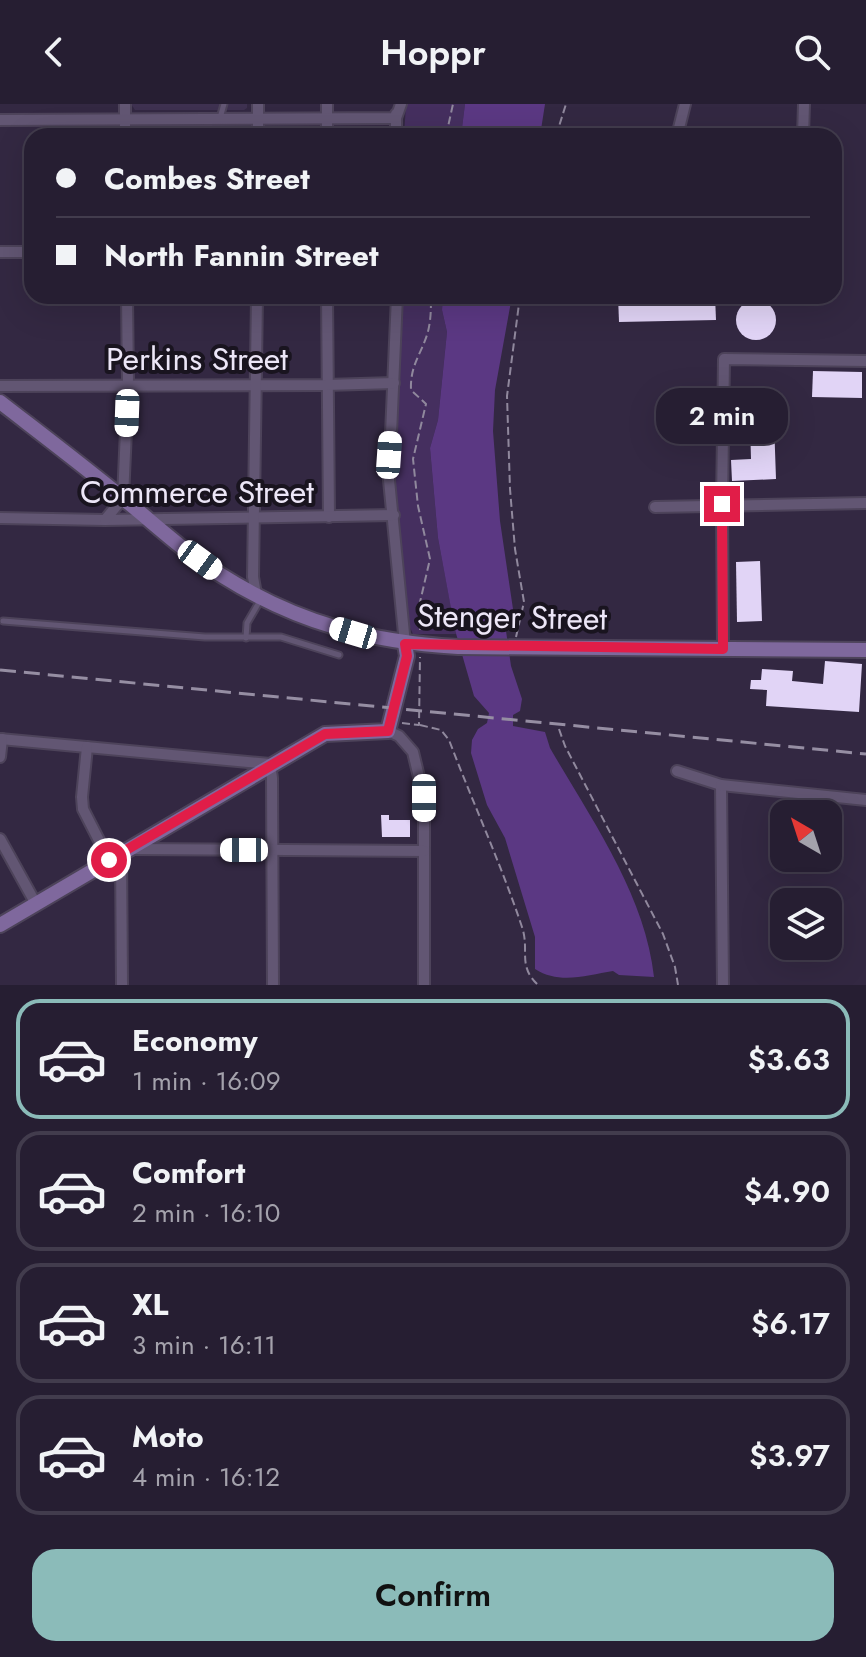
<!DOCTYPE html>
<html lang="en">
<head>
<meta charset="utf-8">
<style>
	body { margin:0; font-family:Jost,sans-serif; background:#2e273a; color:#f1f3f6; height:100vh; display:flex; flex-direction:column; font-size:30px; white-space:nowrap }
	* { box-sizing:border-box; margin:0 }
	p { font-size:26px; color:#a4a2ac }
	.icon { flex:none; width:44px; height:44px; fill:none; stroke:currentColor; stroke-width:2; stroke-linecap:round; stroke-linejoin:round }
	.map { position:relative; height:881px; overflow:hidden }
	.sheet { display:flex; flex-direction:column; background:#261e32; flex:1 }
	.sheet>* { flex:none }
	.hud { position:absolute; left:24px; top:24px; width:818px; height:176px; border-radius:24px; box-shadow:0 8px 32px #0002,0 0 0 2px #423c4d; display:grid; align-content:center; height:176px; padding:0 32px; background:#261e32 }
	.needle { width:52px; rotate:321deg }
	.controls { position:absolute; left:770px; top:696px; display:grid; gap:16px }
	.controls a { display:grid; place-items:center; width:72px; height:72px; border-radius:16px; background:#261e32; box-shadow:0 8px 32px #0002,0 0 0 2px #423c4d; font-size:40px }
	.end { position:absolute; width:36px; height:36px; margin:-18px; border:10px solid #e11d48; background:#fff; box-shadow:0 0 0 4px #fff }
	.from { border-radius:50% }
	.bubble { position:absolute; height:56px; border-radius:24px; background:#261e32; box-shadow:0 8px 32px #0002,0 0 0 2px #423c4d; font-size:26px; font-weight:600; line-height:56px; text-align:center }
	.car { position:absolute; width:24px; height:48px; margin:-24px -12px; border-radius:10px; box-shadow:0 0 6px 2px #0007; background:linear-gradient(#fff 24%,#345 0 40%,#fff 0 76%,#345 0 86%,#fff 0) }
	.hud b { display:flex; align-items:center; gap:28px; height:76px; font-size:30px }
	.hud b+b { border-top:2px solid #423c4d }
	.hud i { width:20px; height:20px; background:#f1f3f6 }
	ul { padding:14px 0 0; list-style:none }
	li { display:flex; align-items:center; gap:24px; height:120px; margin:0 16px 12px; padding:0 16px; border:4px solid #423c4d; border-radius:24px }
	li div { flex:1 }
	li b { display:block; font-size:30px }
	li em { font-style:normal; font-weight:600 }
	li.active { border-color:#8bbbb9 }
	li>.icon { width:72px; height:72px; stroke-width:1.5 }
	.cta { display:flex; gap:16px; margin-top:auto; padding:16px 32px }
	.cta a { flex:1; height:92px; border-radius:24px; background:#8bbbb9; color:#111; font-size:32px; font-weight:600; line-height:92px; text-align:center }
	header { display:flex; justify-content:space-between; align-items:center; height:104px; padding:0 32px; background:#261e32; font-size:36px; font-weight:600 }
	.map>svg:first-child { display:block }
	.built { fill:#3e3150 }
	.green { fill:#452f5f }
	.water { fill:#5b3883 }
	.building { fill:#e1d4f6 }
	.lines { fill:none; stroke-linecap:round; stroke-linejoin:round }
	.lane-casing { stroke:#4d435a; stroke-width:9 }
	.street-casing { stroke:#4d435a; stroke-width:14 }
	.secondary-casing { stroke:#4d435a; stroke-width:18 }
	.path { stroke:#90889d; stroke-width:2; stroke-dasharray:8 4; stroke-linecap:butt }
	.lane { stroke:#625673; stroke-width:5 }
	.street { stroke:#625673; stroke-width:10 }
	.secondary { stroke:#7f689d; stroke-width:14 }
	.rail { stroke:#968ea3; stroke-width:3; stroke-dasharray:16 8; stroke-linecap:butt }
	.route { stroke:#e11d48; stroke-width:10 }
	.labels { text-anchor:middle; stroke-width:8; stroke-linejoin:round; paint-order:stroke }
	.street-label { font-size:32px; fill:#ece6f7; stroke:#19141f }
</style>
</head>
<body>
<header><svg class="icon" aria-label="back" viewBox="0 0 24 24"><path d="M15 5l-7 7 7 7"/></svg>Hoppr<svg class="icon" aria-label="search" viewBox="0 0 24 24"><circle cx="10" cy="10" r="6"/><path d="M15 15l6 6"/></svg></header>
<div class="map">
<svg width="866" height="881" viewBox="0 0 866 881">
	<rect width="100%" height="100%" fill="#332842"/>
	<!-- built -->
	<path class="built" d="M131 0H247V4L244 6H135Z"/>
	<!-- green -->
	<g class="green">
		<path d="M406 0H465L461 32H404Z"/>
		<path d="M399 192H443L442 206 447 228 438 316 430 344 438 434 456 530H413L409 521 393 359Z"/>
	</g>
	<!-- water -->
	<g class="water">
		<path d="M465 0H545L540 32H461Z"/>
		<path d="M443 192H512L495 286 493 327 500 417 513 505 506 527 511 562 522 595 520 607 513 611V622L545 628 550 644C591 715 645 790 654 873L619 871 613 867C587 871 560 881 535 865V833L505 734 487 701 471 649 472 636 478 625 487 619 489 609 474 592 455 526 438 434 430 344 438 316 447 228 442 206Z"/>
	</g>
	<!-- building -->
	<g class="building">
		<path d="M618 192H715L716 216 619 218Z"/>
		<circle cx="756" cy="216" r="20"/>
		<path d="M813 267 862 268V294L812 293Z"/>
		<path d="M774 318 776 375 732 377 731 356 751 355 750 319Z"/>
		<path d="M760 457 762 517 737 518 736 458Z"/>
		<path d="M825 557 862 560 859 608 766 602 767 586 750 585 751 576H761L762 565 793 567 792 577 823 580Z"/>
		<path d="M381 711H389V716H410V733H382Z"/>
	</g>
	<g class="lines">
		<!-- lane casing -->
		<g class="lane-casing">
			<g id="lane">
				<path d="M220 14 224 0"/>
				<path d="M3 517 205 533H281L339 551"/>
				<path d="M246 534 247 519 261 495"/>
			</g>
		</g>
		<!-- street casing -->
		<g class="street-casing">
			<g id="street">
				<path d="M125 0V32"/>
				<path d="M327 0V32"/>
				<path d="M396 10V32"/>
				<path d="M0 16 396 14 401 0"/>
				<path d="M258 32V0"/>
				<path d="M677 32 685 0"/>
				<path d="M803 32 804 0"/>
				<path d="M0 148H32"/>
				<path d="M327 192 329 413"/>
				<path d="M397 192 389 376 405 540"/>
				<path d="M0 282 326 281 394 279"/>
				<path d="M655 403 866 399"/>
				<path d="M0 414 105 416 394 411"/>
				<path d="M105 416 123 394 128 281 127 192"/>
				<path d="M256 490 253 473 257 192"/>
				<path d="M723 545 722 400 724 255 866 257"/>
				<path d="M388 627 399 632 413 648 424 694V881"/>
				<path d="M0 635 270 660 272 674 273 881"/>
				<path d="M87 643 82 693 83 705 109 756"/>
				<path d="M0 653 2 635"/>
				<path d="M677 667 721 681 723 881"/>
				<path d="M721 681 866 696"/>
				<path d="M0 735 36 800"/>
				<path d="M130 745 424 747"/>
				<path d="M121 748 122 881"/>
			</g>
		</g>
		<!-- secondary casing -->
		<g class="secondary-casing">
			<g id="secondary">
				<path d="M0 298C40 329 81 360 120 392 154 419 185 449 221 471 297 519 370 538 458 543L866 546"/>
				<path d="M0 821 325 630 388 627 407 552 405 540"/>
			</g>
		</g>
		<!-- path -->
		<g class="path">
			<path d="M446 32 453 0"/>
			<path d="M556 32 566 0"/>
			<path d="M420 526V498L430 455 418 402 413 355 426 300 411 286C410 262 420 252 427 231 431 218 431 205 431 192"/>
			<path d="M516 533 524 498 515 445 510 385 507 292 520 192"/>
			<path d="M402 619 419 621 420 553"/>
			<path d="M420 621 441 626 449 636C473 699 501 760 522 823 530 847 517 861 538 881"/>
			<path d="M559 625 565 642 663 830 675 863 678 881"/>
		</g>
		<!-- lane -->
		<use href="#lane" class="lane"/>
		<!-- street -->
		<use href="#street" class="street"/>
		<!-- secondary -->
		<use href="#secondary" class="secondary"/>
		<!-- rail -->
		<path class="rail" d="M0 566 866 650"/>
	</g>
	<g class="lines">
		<!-- route -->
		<path class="route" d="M109 756 325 630 388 627 407 552 405 540 723 545 722 400"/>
	</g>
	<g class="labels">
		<!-- street labels -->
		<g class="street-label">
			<text x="197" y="266">Perkins Street</text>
			<text x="197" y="399">Commerce Street</text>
			<text transform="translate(512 513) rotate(1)" y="11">Stenger Street</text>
		</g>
	</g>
</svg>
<div class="controls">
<a><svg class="needle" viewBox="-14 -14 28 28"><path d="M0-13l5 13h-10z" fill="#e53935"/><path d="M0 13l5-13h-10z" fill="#a4a2ac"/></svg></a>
<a><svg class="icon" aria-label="layers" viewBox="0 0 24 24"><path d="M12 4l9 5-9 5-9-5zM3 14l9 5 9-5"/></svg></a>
</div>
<i class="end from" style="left:109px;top:756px"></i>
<i class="end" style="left:722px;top:400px"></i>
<div class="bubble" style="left:656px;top:284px;width:132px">2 min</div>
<i class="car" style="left:127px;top:309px;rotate:182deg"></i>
<i class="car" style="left:389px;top:351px;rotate:4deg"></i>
<i class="car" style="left:200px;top:456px;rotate:126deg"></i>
<i class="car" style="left:353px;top:529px;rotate:287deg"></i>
<i class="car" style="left:424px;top:694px;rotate:180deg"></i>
<i class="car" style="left:244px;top:746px;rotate:270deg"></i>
<div class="hud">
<b><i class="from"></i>Combes Street</b>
<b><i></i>North Fannin Street</b>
</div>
</div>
<section class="sheet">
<ul>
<li class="active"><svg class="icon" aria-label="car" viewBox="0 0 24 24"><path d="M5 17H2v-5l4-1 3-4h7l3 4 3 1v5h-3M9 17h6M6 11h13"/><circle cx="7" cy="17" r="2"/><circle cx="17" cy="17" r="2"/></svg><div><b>Economy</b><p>1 min · 16:09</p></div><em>$3.63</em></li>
<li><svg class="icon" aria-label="car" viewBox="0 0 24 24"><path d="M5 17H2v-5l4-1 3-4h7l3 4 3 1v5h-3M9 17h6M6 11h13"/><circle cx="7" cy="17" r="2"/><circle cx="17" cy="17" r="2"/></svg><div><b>Comfort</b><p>2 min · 16:10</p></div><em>$4.90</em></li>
<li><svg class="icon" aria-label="car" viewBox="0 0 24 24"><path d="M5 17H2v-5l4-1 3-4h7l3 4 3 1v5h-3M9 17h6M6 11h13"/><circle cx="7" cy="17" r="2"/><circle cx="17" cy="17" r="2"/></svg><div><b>XL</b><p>3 min · 16:11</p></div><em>$6.17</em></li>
<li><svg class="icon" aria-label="car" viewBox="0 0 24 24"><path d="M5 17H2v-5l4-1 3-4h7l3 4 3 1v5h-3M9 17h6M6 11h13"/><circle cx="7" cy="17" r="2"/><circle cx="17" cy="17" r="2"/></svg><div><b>Moto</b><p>4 min · 16:12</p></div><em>$3.97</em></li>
</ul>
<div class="cta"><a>Confirm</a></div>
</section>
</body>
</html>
